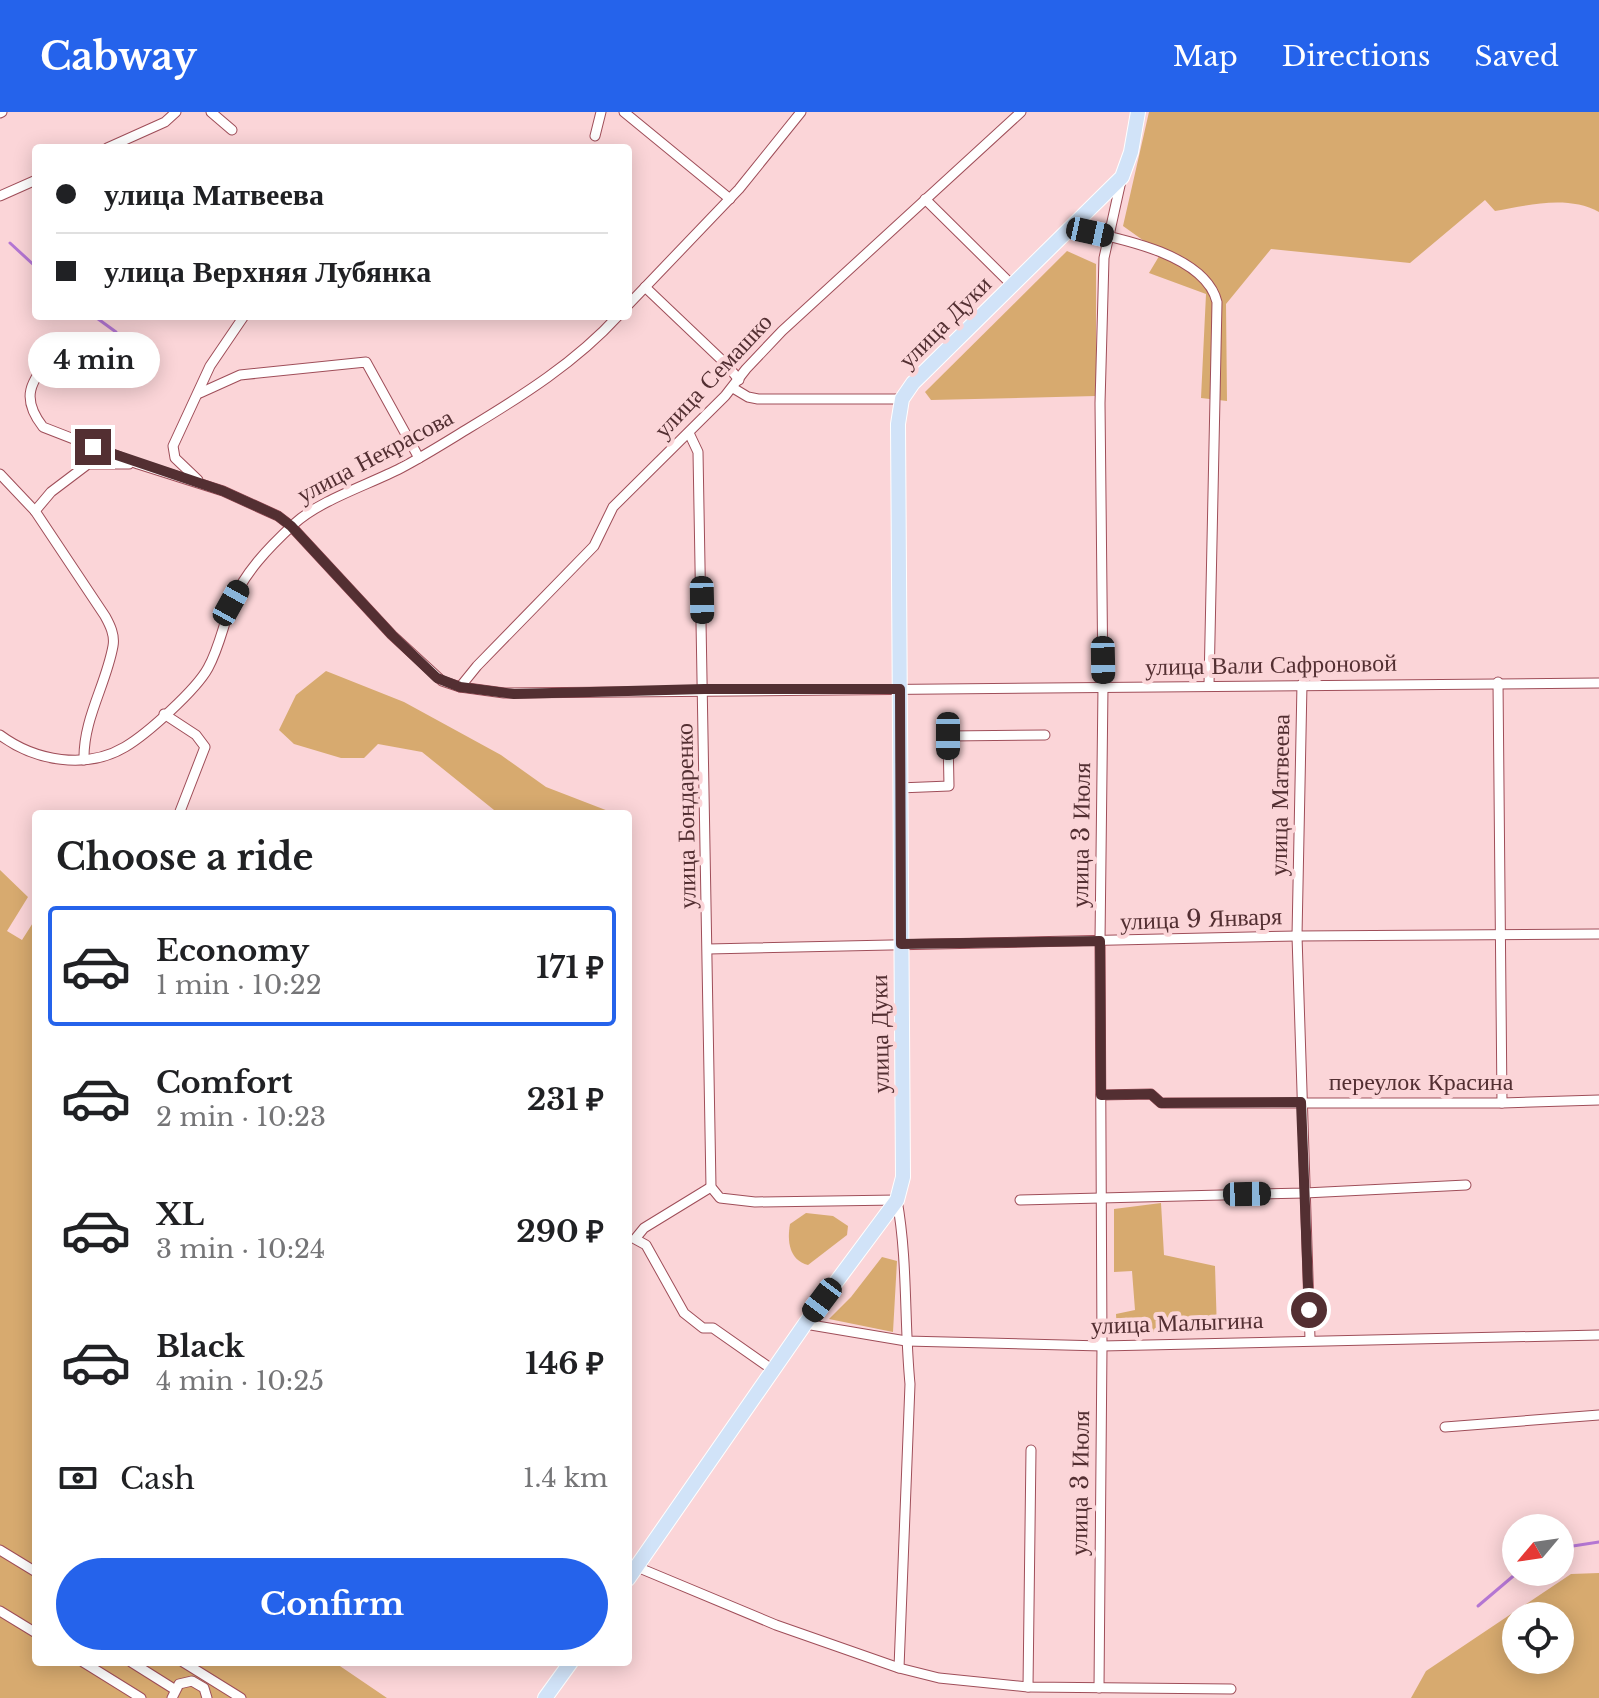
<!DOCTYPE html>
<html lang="en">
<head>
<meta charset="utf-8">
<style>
	body { margin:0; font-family:"Libre Baskerville",serif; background:#f6f6f6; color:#202124; height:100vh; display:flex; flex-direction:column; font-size:30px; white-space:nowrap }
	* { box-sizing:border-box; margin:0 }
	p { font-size:26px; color:#757577 }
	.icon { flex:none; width:44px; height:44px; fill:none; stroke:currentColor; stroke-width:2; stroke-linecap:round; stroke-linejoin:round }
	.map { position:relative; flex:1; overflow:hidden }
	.sheet { position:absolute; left:32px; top:698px; width:600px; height:856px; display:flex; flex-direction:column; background:#fff; border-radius:8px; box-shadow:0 4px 20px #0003 }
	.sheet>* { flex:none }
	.top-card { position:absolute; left:32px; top:32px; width:600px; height:176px; border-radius:8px; box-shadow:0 4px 20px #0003; display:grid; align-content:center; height:176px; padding:0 24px; background:#fff }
	.needle { width:52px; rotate:241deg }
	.controls { position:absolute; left:1502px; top:1402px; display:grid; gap:16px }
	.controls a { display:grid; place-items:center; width:72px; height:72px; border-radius:50%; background:#fff; box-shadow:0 4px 20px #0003; font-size:40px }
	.end { position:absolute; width:36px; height:36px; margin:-18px; border:10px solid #532f32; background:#fff; box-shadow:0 0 0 4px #fff }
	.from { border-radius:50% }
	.bubble { position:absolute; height:56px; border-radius:28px; background:#fff; box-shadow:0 4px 20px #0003; font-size:26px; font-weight:700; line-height:56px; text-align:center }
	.car { position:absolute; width:24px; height:48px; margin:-24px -12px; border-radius:10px; box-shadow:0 0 6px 2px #0007; background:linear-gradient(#222 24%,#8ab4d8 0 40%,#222 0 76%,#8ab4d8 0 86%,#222 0) }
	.top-card b { display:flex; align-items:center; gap:28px; height:76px; font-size:30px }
	.top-card b+b { border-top:2px solid #e0e0e0 }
	.top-card i { width:20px; height:20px; background:#202124 }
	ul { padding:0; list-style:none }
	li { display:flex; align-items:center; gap:24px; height:120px; margin:0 16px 12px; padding:0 8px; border:4px solid transparent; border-radius:8px }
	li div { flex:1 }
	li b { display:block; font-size:30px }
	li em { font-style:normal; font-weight:700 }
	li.active { border-color:#2563eb }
	li>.icon { width:72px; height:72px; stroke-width:1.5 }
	h2 { padding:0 24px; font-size:36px; line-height:96px }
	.pay { display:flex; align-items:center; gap:20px; height:88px; padding:0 24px; font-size:30px }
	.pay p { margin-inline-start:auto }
	.button { display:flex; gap:16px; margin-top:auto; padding:16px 24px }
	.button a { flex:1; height:92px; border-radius:48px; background:#2563eb; color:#fff; font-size:32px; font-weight:700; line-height:92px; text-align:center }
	header { display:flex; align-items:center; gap:48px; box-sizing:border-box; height:112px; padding:0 40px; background:#2563eb; color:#fff }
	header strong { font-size:38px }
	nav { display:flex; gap:44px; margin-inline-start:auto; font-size:28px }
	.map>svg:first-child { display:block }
	.green { fill:#d7aa6f; fill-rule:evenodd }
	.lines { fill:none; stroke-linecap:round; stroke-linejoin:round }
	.stream { stroke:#b476d3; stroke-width:3 }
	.street-casing { stroke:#9f4e59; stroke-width:11 }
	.primary-casing { stroke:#fff; stroke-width:16 }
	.street { stroke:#fff; stroke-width:9 }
	.primary { stroke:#d1e3f8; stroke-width:14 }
	.route { stroke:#532f32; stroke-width:10 }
	.labels { text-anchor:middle; stroke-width:8; stroke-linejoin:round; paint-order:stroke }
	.street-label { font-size:24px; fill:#532f32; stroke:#fbd5d8 }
</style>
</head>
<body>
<header>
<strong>Cabway</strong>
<nav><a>Map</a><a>Directions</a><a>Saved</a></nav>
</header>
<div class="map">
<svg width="1599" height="1586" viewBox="0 0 1599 1586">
	<rect width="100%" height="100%" fill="#fbd5d8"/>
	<!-- green -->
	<g class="green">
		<path d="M1149 0H1599V100C1568 83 1528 93 1495 99L1485 88 1410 151 1271 137 1226 192 1227 289 1201 286 1206 182 1149 161 1161 141 1123 114Z"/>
		<path d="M1067 139 1096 152V284L931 288 925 280Z"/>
		<path d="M326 559 404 590 501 643 546 675 616 702H499L422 640 378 632 364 646H341L294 632 279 618 296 583Z"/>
		<path d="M0 758 28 785 7 819 22 828 36 806V1550H334L387 1586H0Z"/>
		<path d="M1161 1091 1164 1143 1215 1154 1217 1219 1117 1221 1116 1202 1135 1198 1132 1159 1114 1160V1097Z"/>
		<path d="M806 1101 833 1104 848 1114 847 1123 808 1153C789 1148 787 1129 790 1112Z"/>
		<path d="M882 1145 897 1149 893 1220 829 1207 851 1185Z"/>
		<path d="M1599 1461V1586H1411L1426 1559 1571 1462ZM1516 1504H1560V1548H1516Z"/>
	</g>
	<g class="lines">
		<!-- stream -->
		<g class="stream">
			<path d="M10 131 36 155"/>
			<path d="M94 204 116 220"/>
			<path d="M1560 1436 1599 1430"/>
			<path d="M1478 1494 1518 1460"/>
		</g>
		<!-- street casing -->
		<g class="street-casing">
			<g id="street">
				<path d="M211 0 232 18"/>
				<path d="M624 0 730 87"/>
				<path d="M0 1 2 0"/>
				<path d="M595 24 601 0"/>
				<path d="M107 36 165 10 176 0"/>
				<path d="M0 84 36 68"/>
				<path d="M925 87 1013 174"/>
				<path d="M1071 116C1114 125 1205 141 1217 190L1209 573"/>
				<path d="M645 175 727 253 739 268"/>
				<path d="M628 193 739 77 801 0"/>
				<path d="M52 244C32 269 19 284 43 315L138 352 223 379 278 404 291 414 392 523 442 569 460 575 504 581 1599 571"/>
				<path d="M733 276 748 285 758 287H902"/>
				<path d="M200 281 240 263 366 250 419 346"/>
				<path d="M689 321 698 340 711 1075 720 1086 755 1090 897 1088C908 1149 904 1210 910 1272L899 1556"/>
				<path d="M0 362 35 399 105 504C110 513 115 523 113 534 106 573 83 607 84 648"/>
				<path d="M198 368 175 346 173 334 210 254 244 204"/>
				<path d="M35 399 51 380 88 352H129"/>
				<path d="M1498 570 1502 991"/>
				<path d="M1302 572 1297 824 1310 1227"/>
				<path d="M460 575 477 554 594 434 613 395 725 284 746 257 782 219 1021 0"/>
				<path d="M164 602 196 623 205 635 179 702"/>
				<path d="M0 623C35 649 86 658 125 635 147 622 196 578 208 556 219 536 223 514 231 493 243 462 269 435 294 412 320 388 368 373 401 356 424 344 446 330 469 316 522 284 576 250 618 204"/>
				<path d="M899 676 949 674 948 624 1045 623"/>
				<path d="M708 837 1297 824 1599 822"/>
				<path d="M1101 983 1151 982 1161 991H1502L1599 988"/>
				<path d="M711 1075 644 1116 635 1127 646 1133 684 1201 703 1216H713L773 1258"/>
				<path d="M1020 1088 1305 1081 1466 1073"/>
				<path d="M805 1212 906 1229 1102 1234 1599 1223"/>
				<path d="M1445 1315 1599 1303"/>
				<path d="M0 1438 36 1460"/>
				<path d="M637 1455 776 1513 899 1556 939 1566 1028 1575 1231 1577"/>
				<path d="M0 1499 36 1521"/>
				<path d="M83 1550 141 1586"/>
				<path d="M131 1550 174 1577"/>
				<path d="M183 1550 241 1586"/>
				<path d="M1028 1575 1031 1338"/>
				<path d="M1099 1576 1102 1234 1100 829 1103 575 1100 291 1104 146 1121 69"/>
				<path d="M172 1586 179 1572 192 1569 204 1576 207 1586"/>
			</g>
		</g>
		<!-- primary casing -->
		<g class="primary-casing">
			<g id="primary">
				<path d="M628 1467 805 1212 897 1088 903 1065 898 312 902 287 913 271 1122 65 1131 40 1138 0"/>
				<path d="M545 1586 571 1550"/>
			</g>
		</g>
		<!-- street -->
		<use href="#street" class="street"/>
		<!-- primary -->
		<use href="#primary" class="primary"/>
	</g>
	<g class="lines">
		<!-- route -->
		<path class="route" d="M93 335 223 379 278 404 291 414 392 523 437 566 460 575 514 582 704 577H900L901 832 1100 829 1101 983 1151 982 1161 991 1301 990 1309 1198"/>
	</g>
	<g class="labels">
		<!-- street labels -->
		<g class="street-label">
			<text transform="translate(945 210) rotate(-45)" y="8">улица Дуки</text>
			<text transform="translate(713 264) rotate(-47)" y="8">улица Семашко</text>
			<text transform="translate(375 344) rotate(-28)" y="8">улица Некрасова</text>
			<text transform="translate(1271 553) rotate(-1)" y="8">улица Вали Сафроновой</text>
			<text transform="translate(1280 683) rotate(-89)" y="8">улица Матвеева</text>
			<text transform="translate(686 704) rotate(-91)" y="8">улица Бондаренко</text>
			<text transform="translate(1081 723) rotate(-89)" y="8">улица 3 Июля</text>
			<text transform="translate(1201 807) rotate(-2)" y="8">улица 9 Января</text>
			<text transform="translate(880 922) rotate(-91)" y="8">улица Дуки</text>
			<text x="1421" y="978">переулок Красина</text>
			<text transform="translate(1177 1211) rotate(-2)" y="8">улица Малыгина</text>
			<text transform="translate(1080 1371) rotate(-89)" y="8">улица 3 Июля</text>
		</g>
	</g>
</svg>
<div class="controls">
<a><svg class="needle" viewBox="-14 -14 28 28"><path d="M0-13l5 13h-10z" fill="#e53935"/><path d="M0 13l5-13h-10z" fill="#757577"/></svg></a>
<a><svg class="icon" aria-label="locate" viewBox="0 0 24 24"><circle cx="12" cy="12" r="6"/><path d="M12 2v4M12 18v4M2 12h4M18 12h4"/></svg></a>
</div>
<i class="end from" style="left:1309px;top:1198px"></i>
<i class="end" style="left:93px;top:335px"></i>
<div class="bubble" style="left:28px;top:220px;width:132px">4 min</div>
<i class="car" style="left:1090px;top:120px;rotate:102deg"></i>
<i class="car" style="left:702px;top:488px;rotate:179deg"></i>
<i class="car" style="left:231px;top:491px;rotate:29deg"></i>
<i class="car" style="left:1103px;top:548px;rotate:179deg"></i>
<i class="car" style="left:948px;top:624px;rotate:180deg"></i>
<i class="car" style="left:1247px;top:1082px;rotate:89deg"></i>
<i class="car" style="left:822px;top:1188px;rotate:217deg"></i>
<div class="top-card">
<b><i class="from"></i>улица Матвеева</b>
<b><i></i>улица Верхняя Лубянка</b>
</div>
<section class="sheet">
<h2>Choose a ride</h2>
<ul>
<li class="active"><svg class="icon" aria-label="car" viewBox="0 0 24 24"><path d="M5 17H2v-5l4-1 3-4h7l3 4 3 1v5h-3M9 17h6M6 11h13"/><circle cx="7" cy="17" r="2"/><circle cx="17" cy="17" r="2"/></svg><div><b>Economy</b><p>1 min · 10:22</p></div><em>171 ₽</em></li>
<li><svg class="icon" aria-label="car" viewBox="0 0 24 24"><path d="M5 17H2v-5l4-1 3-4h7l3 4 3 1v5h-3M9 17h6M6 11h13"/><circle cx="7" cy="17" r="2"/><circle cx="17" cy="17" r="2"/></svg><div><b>Comfort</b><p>2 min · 10:23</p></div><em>231 ₽</em></li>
<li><svg class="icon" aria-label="car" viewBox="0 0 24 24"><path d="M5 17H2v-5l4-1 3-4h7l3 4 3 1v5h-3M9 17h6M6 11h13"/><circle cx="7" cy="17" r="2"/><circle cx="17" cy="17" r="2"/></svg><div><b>XL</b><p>3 min · 10:24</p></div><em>290 ₽</em></li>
<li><svg class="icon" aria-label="car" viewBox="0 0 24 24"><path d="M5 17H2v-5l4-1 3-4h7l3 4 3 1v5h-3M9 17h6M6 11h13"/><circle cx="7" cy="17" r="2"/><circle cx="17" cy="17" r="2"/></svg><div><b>Black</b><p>4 min · 10:25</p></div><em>146 ₽</em></li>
</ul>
<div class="pay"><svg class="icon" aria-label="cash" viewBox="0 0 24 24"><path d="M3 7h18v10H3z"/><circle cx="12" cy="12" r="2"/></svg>Cash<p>1.4 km</p></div>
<div class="button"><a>Confirm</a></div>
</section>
</div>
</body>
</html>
